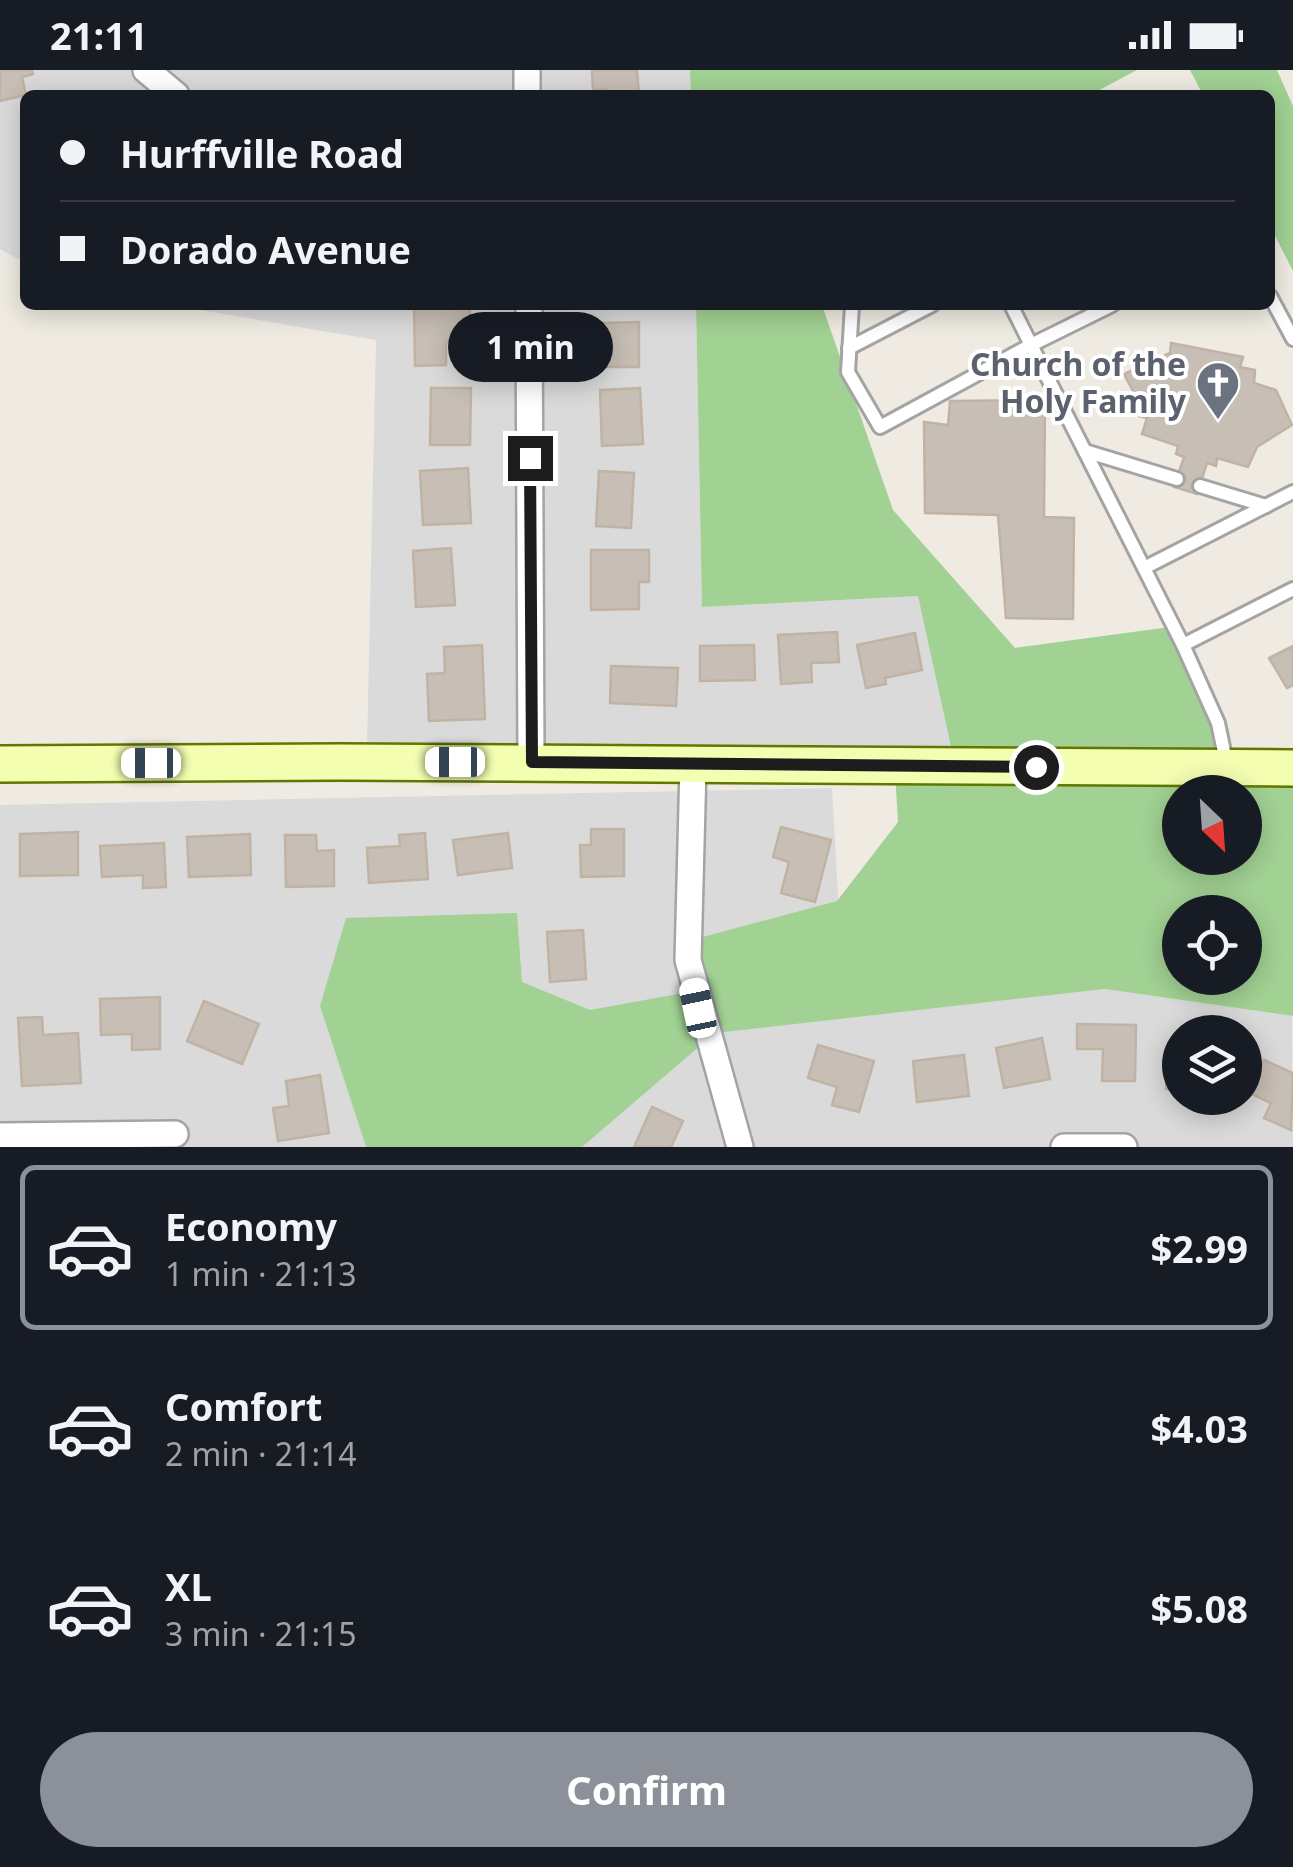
<!DOCTYPE html>
<html lang="en">
<head>
<meta charset="utf-8">
<style>
	body { margin:0; font-family:"Noto Sans",sans-serif; background:#20242c; color:#f1f3f6; height:100vh; display:flex; flex-direction:column; font-size:38px; white-space:nowrap }
	* { box-sizing:border-box; margin:0 }
	p { font-size:32px; color:#9ea1a6 }
	.icon { flex:none; width:55px; height:55px; fill:none; stroke:currentColor; stroke-width:2; stroke-linecap:round; stroke-linejoin:round }
	.map { position:relative; height:1077px; overflow:hidden }
	.sheet { display:flex; flex-direction:column; background:#171b24; flex:1 }
	.sheet>* { flex:none }
	.guide { position:absolute; left:20px; top:20px; width:1255px; height:220px; border-radius:15px; box-shadow:0 5px 25px #0003; display:grid; align-content:center; height:220px; padding:0 40px; background:#171b24 }
	.needle { width:65px; rotate:155deg }
	.fabs { position:absolute; left:1162px; top:705px; display:grid; gap:20px }
	.fabs a { display:grid; place-items:center; width:100px; height:100px; border-radius:50%; background:#171b24; box-shadow:0 5px 25px #0003; font-size:50px }
	.end { position:absolute; width:45px; height:45px; margin:-22px; border:12px solid #1d1d1d; background:#fff; box-shadow:0 0 0 5px #fff }
	.from { border-radius:50% }
	.bubble { position:absolute; height:70px; border-radius:35px; background:#171b24; box-shadow:0 5px 25px #0003; font-size:32px; font-weight:700; line-height:70px; text-align:center }
	.car { position:absolute; width:30px; height:60px; margin:-30px -15px; border-radius:12px; box-shadow:0 0 8px 2px #0007; background:linear-gradient(#fff 24%,#345 0 40%,#fff 0 76%,#345 0 86%,#fff 0) }
	.guide b { display:flex; align-items:center; gap:35px; height:95px; font-size:38px }
	.guide b+b { border-top:2px solid #363941 }
	.guide i { width:25px; height:25px; background:#f1f3f6 }
	ul { padding:18px 0 0; list-style:none }
	li { display:flex; align-items:center; gap:30px; height:165px; margin:0 20px 15px; padding:0 20px; border:5px solid transparent; border-radius:15px }
	li div { flex:1 }
	li b { display:block; font-size:38px }
	li em { font-style:normal; font-weight:700 }
	li.current { border-color:#8c9099 }
	li>.icon { width:90px; height:90px; stroke-width:1.5 }
	.primary-button { display:flex; gap:20px; margin-top:auto; padding:20px 40px }
	.primary-button a { flex:1; height:115px; border-radius:60px; background:#8c9099; color:#fff; font-size:40px; font-weight:700; line-height:115px; text-align:center }
	.status { display:flex; justify-content:space-between; align-items:center; height:70px; padding:0 50px; background:#171b24; direction:ltr }
	.status svg { height:28px; fill:currentColor }
	.map>svg:first-child { display:block }
	.residential { fill:#dbdada; fill-rule:evenodd }
	.forest { fill:#a1d193; fill-rule:evenodd }
	.building { fill:#c7beb5; stroke:#c1b3a3; stroke-width:2.5 }
	.lines { fill:none; stroke-linecap:round; stroke-linejoin:round }
	.lane-casing { stroke:#a4a4a4; stroke-width:18 }
	.street-casing { stroke:#a4a4a4; stroke-width:30 }
	.secondary-casing { stroke:#617700; stroke-width:40 }
	.lane { stroke:#fff; stroke-width:12 }
	.street { stroke:#fff; stroke-width:25 }
	.secondary { stroke:#f4feb1; stroke-width:35 }
	.route { stroke:#1d1d1d; stroke-width:12 }
	.labels { text-anchor:middle; stroke-width:8; stroke-linejoin:round; paint-order:stroke }
	.worship-label { font-size:32px; font-weight:bold; fill:#5b616d; stroke:#fff; text-anchor:end }
</style>
</head>
<body>
<div class="status"><b>21:11</b><svg viewBox="0 0 49 12"><path d="M0 12V9h3v3zM5 12V6h3v6zM10 12V3h3v9zM15 12V0h3v12zM26 1h20v11H26zM47 4h2v5h-2z"/></svg></div>
<div class="map">
<svg width="1293" height="1077" viewBox="0 0 1293 1077">
	<rect width="100%" height="100%" fill="#efebe2"/>
	<!-- residential -->
	<g class="residential">
		<path d="M0 0H690L691 25H25V193L0 179Z"/>
		<path d="M171 235H696L702 537 918 526 953 681 367 676 376 270Z"/>
		<path d="M832 718 845 948 1105 919 1292 946 1293 1077H582L522 912 517 844 320 936 366 1077H0V735ZM1180 962H1245V1028H1180Z"/>
	</g>
	<!-- forest -->
	<g class="forest">
		<path d="M690 0H1137L1090 25H691Z"/>
		<path d="M1190 0H1277L1293 36V201L1270 156V25H1203Z"/>
		<path d="M696 235H822L893 440 1015 578 1170 557 1225 681 1293 682V946L1105 919 715 963 582 1077H366L320 936 346 848 517 843 522 912 590 940 694 921 688 871 837 831 898 752 894 684 952 681 918 526 702 537ZM1180 722H1245V788H1180ZM1180 842H1245V908H1180Z"/>
	</g>
	<!-- building -->
	<g class="building">
		<path d="M0 0H32L33 4 22 7 26 25 0 31Z"/>
		<path d="M592 0H637L639 25H606V19L593 20Z"/>
		<path d="M470 236V271L446 272V295L415 296 414 237Z"/>
		<path d="M639 252V297H601V253Z"/>
		<path d="M1171 273 1243 287 1240 297 1255 300 1254 313 1276 320 1292 355 1257 377 1248 397 1217 388 1216 396 1207 393 1197 424 1174 417 1184 387 1176 384 1178 376 1142 364 1147 348 1139 346 1141 336 1124 304 1170 283Z"/>
		<path d="M431 318H471L470 375H430Z"/>
		<path d="M640 318 643 374 602 376 600 320Z"/>
		<path d="M1045 330 1044 447 1074 448 1073 549 1006 548 998 445 925 443 924 352 948 355 950 331Z"/>
		<path d="M468 398 471 453 423 455 420 401Z"/>
		<path d="M599 401 634 403 631 458 596 456Z"/>
		<path d="M451 478 455 535 416 537 413 481Z"/>
		<path d="M591 480H649V512H639V539L591 540Z"/>
		<path d="M837 562 839 592 811 593 812 612 781 614 778 565Z"/>
		<path d="M915 563 922 600 885 608 886 614 866 618 857 575Z"/>
		<path d="M482 575 485 649 429 651 427 604 445 603 444 577Z"/>
		<path d="M754 575 755 610 700 611V576Z"/>
		<path d="M1293 576V615L1287 618 1269 588Z"/>
		<path d="M611 596 678 598 676 636 610 633Z"/>
		<path d="M781 757 831 770 815 832 781 823 789 792 773 787Z"/>
		<path d="M591 759H624V806L581 807 580 775H591Z"/>
		<path d="M78 762V805L20 806V764Z"/>
		<path d="M425 763 428 809 369 813 367 778 400 776 399 765Z"/>
		<path d="M508 763 512 798 458 805 453 770Z"/>
		<path d="M250 764 251 805 189 807 187 767Z"/>
		<path d="M285 765H316L317 781 334 780V816L286 817Z"/>
		<path d="M164 773 166 817 143 818V805L102 807 100 776Z"/>
		<path d="M583 860 586 909 550 912 547 862Z"/>
		<path d="M160 927V979L132 980V964L101 965 100 929Z"/>
		<path d="M204 931 259 954 242 994 187 971Z"/>
		<path d="M42 947 43 965 78 963 81 1013 22 1016 18 948Z"/>
		<path d="M1077 954 1136 955 1135 1011H1102L1103 979H1077Z"/>
		<path d="M1042 968 1050 1009 1004 1018 996 978Z"/>
		<path d="M818 975 874 991 859 1042 832 1035 837 1017 808 1008Z"/>
		<path d="M1170 978 1180 979V1021L1166 1019Z"/>
		<path d="M964 985 969 1026 917 1032 913 991Z"/>
		<path d="M1264 990 1293 1003 1291 1060 1264 1048 1271 1033 1249 1023Z"/>
		<path d="M320 1005 329 1063 278 1071 273 1038 289 1036 286 1011Z"/>
		<path d="M652 1037 683 1051 671 1077H634Z"/>
	</g>
	<g class="lines">
		<!-- lane casing -->
		<g class="lane-casing">
			<g id="lane">
				<path d="M1270 226 1293 269"/>
				<path d="M852 235 848 302 880 357 1031 275 1183 575 1218 653 1227 696"/>
				<path d="M1011 235 1031 275 1112 235"/>
				<path d="M849 278 932 235"/>
				<path d="M1085 381 1177 409"/>
				<path d="M1200 416 1266 436"/>
				<path d="M1144 498 1293 422"/>
				<path d="M1183 575 1293 519"/>
			</g>
		</g>
		<!-- street casing -->
		<g class="street-casing">
			<g id="street">
				<path d="M146 0 176 25"/>
				<path d="M527 25V0"/>
				<path d="M529 235 531 692"/>
				<path d="M693 696 688 890 740 1077"/>
				<path d="M0 1066 175 1064"/>
				<path d="M1064 1077H1124"/>
			</g>
		</g>
		<!-- secondary casing -->
		<g class="secondary-casing">
			<path id="secondary" d="M0 694 340 692 1293 698"/>
		</g>
		<!-- lane -->
		<use href="#lane" class="lane"/>
		<!-- street -->
		<use href="#street" class="street"/>
		<!-- secondary -->
		<use href="#secondary" class="secondary"/>
	</g>
	<g class="lines">
		<!-- route -->
		<path class="route" d="M530 388 532 692 1036 697"/>
	</g>
	<!-- icons -->
	<defs>
		<g id="church-pin" transform="scale(2.25)"><path d="M0 17L-7.5 6A9.5 9.5 0 1 1 7.5 6Z" fill="#6b7280" stroke="#fff"/><path d="M-1.2-6h2.4v3.5h3.3v2.4h-3.3V6h-2.4V-.1h-3.3v-2.4h3.3Z" fill="#fff"/></g>
	</defs>
	<g fill-rule="evenodd">
		<use href="#church-pin" x="1218" y="313"/>
	</g>
	<g class="labels">
		<!-- worship labels -->
		<g class="worship-label">
			<text x="1186" y="306">Church of the<tspan x="1186" dy="37">Holy Family</tspan></text>
		</g>
	</g>
</svg>
<div class="fabs">
<a><svg class="needle" viewBox="-14 -14 28 28"><path d="M0-13l5 13h-10z" fill="#e53935"/><path d="M0 13l5-13h-10z" fill="#9ea1a6"/></svg></a>
<a><svg class="icon" aria-label="locate" viewBox="0 0 24 24"><circle cx="12" cy="12" r="6"/><path d="M12 2v4M12 18v4M2 12h4M18 12h4"/></svg></a>
<a><svg class="icon" aria-label="layers" viewBox="0 0 24 24"><path d="M12 4l9 5-9 5-9-5zM3 14l9 5 9-5"/></svg></a>
</div>
<i class="end from" style="left:1036px;top:697px"></i>
<i class="end" style="left:530px;top:388px"></i>
<div class="bubble" style="left:448px;top:242px;width:165px">1 min</div>
<i class="car" style="left:455px;top:692px;rotate:270deg"></i>
<i class="car" style="left:151px;top:693px;rotate:270deg"></i>
<i class="car" style="left:698px;top:938px;rotate:348deg"></i>
<div class="guide">
<b><i class="from"></i>Hurffville Road</b>
<b><i></i>Dorado Avenue</b>
</div>
</div>
<section class="sheet">
<ul>
<li class="current"><svg class="icon" aria-label="car" viewBox="0 0 24 24"><path d="M5 17H2v-5l4-1 3-4h7l3 4 3 1v5h-3M9 17h6M6 11h13"/><circle cx="7" cy="17" r="2"/><circle cx="17" cy="17" r="2"/></svg><div><b>Economy</b><p>1 min · 21:13</p></div><em>$2.99</em></li>
<li><svg class="icon" aria-label="car" viewBox="0 0 24 24"><path d="M5 17H2v-5l4-1 3-4h7l3 4 3 1v5h-3M9 17h6M6 11h13"/><circle cx="7" cy="17" r="2"/><circle cx="17" cy="17" r="2"/></svg><div><b>Comfort</b><p>2 min · 21:14</p></div><em>$4.03</em></li>
<li><svg class="icon" aria-label="car" viewBox="0 0 24 24"><path d="M5 17H2v-5l4-1 3-4h7l3 4 3 1v5h-3M9 17h6M6 11h13"/><circle cx="7" cy="17" r="2"/><circle cx="17" cy="17" r="2"/></svg><div><b>XL</b><p>3 min · 21:15</p></div><em>$5.08</em></li>
</ul>
<div class="primary-button"><a>Confirm</a></div>
</section>
</body>
</html>
